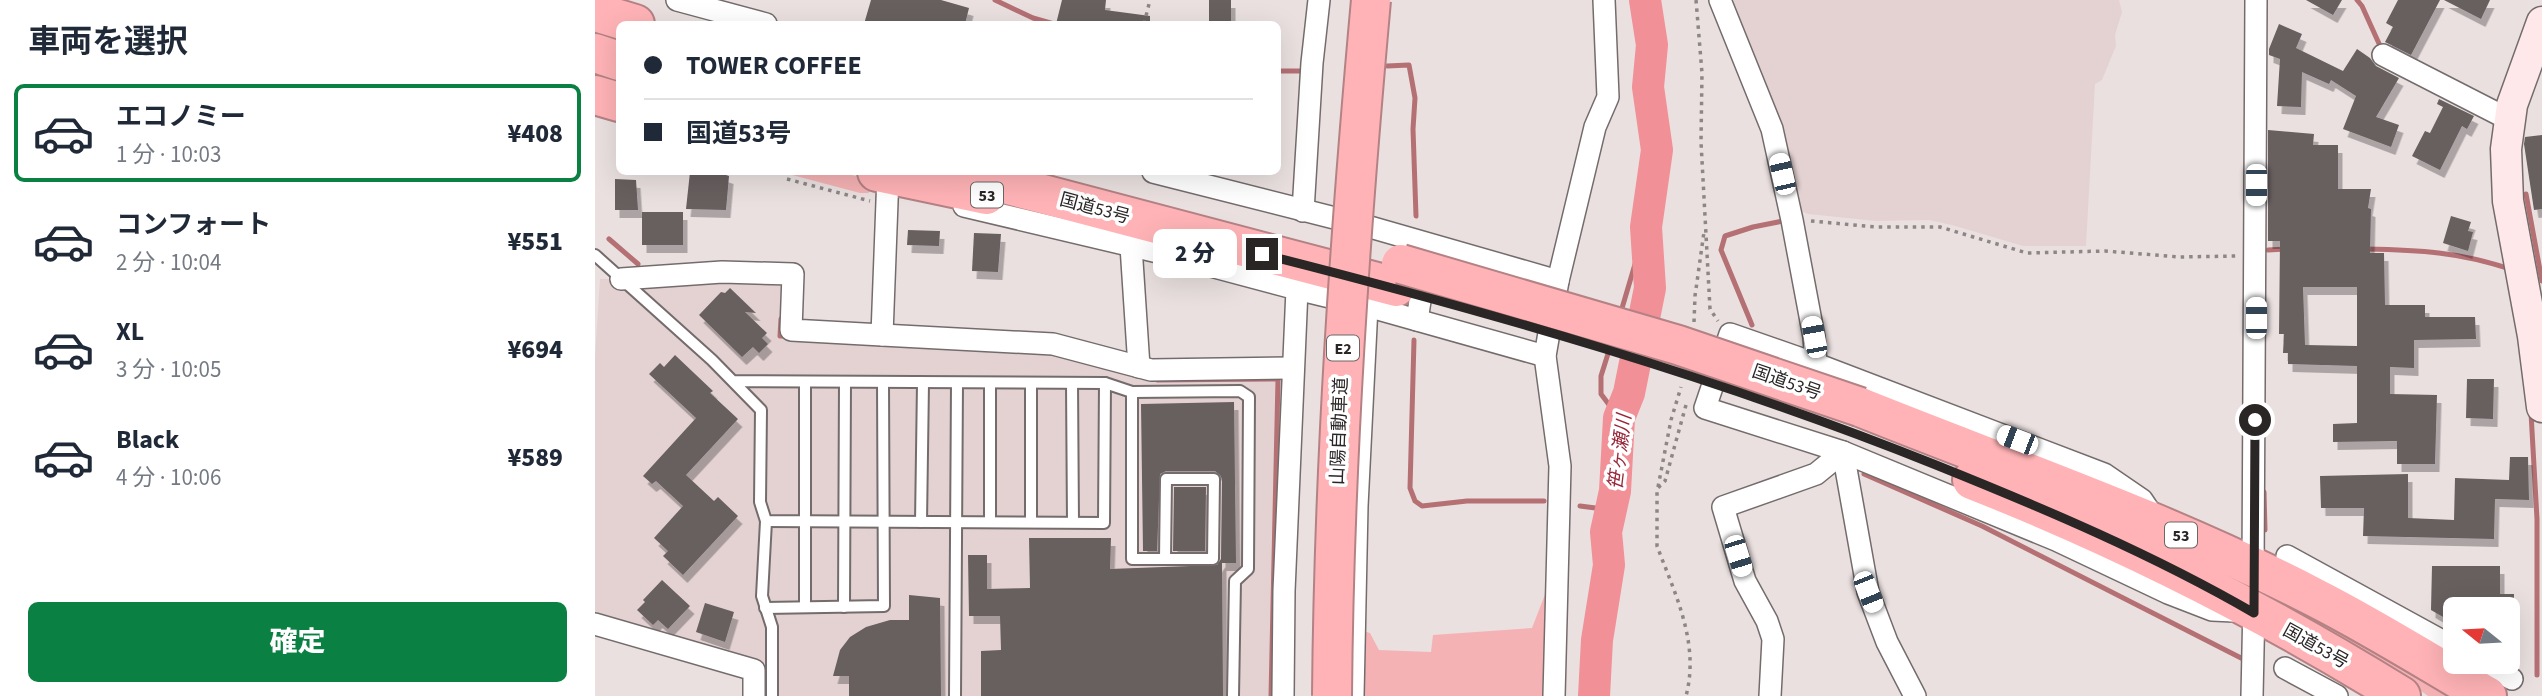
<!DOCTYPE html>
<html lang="ja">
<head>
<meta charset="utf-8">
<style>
	body { margin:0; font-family:"Source Sans 3","Noto Sans JP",sans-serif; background:#f6f6f7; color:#1f2937; height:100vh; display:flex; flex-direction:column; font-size:26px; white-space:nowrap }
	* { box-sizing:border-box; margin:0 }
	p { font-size:23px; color:#747a83 }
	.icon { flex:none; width:38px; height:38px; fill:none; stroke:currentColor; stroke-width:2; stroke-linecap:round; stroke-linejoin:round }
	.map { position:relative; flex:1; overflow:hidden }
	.sheet { display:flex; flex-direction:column; background:#fff; width:595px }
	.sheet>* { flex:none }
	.banner { position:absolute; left:21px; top:21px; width:665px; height:154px; border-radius:10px; box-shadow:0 7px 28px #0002; display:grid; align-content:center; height:154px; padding:0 28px; background:#fff }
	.needle { width:46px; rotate:288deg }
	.controls { position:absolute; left:1848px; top:597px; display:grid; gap:14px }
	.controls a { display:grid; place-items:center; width:77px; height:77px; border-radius:10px; background:#fff; box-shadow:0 7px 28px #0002; font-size:35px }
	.end { position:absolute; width:32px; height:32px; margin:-16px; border:9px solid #2a2626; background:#fff; box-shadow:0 0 0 4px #fff }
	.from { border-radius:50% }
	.bubble { position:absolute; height:49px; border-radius:10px; background:#fff; box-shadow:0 7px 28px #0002; font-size:23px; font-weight:800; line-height:49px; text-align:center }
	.car { position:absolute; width:21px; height:42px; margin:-21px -10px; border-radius:9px; box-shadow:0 0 5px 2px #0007; background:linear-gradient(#fff 24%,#345 0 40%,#fff 0 76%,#345 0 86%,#fff 0) }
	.banner b { display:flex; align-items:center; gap:24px; height:66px; font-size:26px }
	.banner b+b { border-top:2px solid #e0e1e3 }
	.banner i { width:18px; height:18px; background:#1f2937 }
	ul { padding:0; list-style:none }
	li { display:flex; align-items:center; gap:21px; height:98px; margin:0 14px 10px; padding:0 14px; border:4px solid transparent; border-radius:10px }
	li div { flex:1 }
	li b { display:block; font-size:26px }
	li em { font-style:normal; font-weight:800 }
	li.current { border-color:#0b8043 }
	li>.icon { width:63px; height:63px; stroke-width:1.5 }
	h2 { padding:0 28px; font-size:32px; line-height:84px }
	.button { display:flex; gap:14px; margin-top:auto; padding:14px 28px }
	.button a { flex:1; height:80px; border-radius:10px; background:#0b8043; color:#fff; font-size:28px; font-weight:800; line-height:80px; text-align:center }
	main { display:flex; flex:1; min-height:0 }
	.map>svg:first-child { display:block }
	.built { fill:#e4d2d2 }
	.green { fill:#f5b2b4 }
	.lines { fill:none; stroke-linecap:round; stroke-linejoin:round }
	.stream { stroke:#b57074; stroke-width:5 }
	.river { stroke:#f19096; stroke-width:32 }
	.building { fill:#675f5f; fill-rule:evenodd; filter:url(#shadow) }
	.lane-casing { stroke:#746c6c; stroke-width:14 }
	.street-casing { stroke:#746c6c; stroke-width:24 }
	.secondary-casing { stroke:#746c6c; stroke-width:33 }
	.highway-casing { stroke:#b48284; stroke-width:42 }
	.path { stroke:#8d8686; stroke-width:3.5; stroke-dasharray:3.5 5; stroke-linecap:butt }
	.lane { stroke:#fff; stroke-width:10 }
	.street { stroke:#fff; stroke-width:21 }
	.secondary { stroke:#ffe8e9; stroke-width:30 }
	.highway { stroke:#ffb3b6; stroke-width:38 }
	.highway-bridge-casing { stroke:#b48284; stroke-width:42; stroke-linecap:butt }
	.highway-bridge { stroke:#ffb3b6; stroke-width:38 }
	.route { stroke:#2a2626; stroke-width:9 }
	.labels { text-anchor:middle; stroke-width:7; stroke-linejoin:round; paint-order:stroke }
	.shield { fill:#fff; stroke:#6a6767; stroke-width:2 }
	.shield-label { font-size:16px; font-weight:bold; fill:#2a2626 }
	.street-label { font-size:18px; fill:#2a2626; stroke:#fff }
	.water-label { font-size:19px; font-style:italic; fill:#982739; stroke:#fff }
</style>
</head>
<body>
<main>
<section class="sheet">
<h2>車両を選択</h2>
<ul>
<li class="current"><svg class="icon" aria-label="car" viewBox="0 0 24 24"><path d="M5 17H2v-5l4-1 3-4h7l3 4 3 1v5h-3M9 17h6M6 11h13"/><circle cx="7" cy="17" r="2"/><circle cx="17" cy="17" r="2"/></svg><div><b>エコノミー</b><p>1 分 · 10:03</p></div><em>¥408</em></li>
<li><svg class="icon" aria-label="car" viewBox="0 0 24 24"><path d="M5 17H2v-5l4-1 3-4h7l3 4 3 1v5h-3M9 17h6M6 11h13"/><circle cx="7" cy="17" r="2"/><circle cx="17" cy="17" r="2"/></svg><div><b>コンフォート</b><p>2 分 · 10:04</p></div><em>¥551</em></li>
<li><svg class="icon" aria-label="car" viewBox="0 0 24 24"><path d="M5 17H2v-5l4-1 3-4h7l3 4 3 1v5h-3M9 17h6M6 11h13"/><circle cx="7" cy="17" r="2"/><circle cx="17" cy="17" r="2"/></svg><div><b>XL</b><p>3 分 · 10:05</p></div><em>¥694</em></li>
<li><svg class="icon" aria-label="car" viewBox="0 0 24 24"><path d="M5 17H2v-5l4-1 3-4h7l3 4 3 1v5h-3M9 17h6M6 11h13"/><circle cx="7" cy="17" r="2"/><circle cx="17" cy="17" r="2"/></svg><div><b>Black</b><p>4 分 · 10:06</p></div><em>¥589</em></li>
</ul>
<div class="button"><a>確定</a></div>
</section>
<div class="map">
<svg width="1947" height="696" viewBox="0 0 1947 696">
	<defs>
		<filter id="shadow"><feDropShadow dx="4.5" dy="8" stdDeviation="0" flood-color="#0004"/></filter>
	</defs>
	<rect width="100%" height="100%" fill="#eae0e0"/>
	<!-- built -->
	<g class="built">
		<path d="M1130 0H1524L1527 12 1520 35 1521 46 1507 80 1500 84 1491 246H1428L1357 225 1334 220 1281 221 1213 214 1204 210Z"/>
		<path d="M5 279H65L192 284 189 333 462 351 683 376 688 380 683 696H164L163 662 0 618V358Z"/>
	</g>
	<!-- green -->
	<g class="green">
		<path d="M186 172H243L275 179 278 189 273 193H265Z"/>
		<path d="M958 574 954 696H768V631L775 633 784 650 836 652 838 635 937 628Z"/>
		<path d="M1707 608 1865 696H1833L1777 655 1707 618 1704 612Z"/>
	</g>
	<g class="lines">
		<!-- stream -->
		<g class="stream">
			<path d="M400 0 438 18 459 24"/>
			<path d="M1762 0 1767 6 1786 48"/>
			<path d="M792 66 814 65 820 98 818 129 821 216"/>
			<path d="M682 71H705"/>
			<path d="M1931 194 1947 281"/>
			<path d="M14 239 43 264"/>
			<path d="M1771 249C1824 250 1864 252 1915 269"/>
			<path d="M1673 250 1691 249"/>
			<path d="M1025 315 1051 227"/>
			<path d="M186 319 185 336H193"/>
			<path d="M1157 325 1126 250 1130 236 1158 227 1188 221V219"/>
			<path d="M819 340 815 488 820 501 827 506 872 501H949"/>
			<path d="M1017 341 1006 376V394L1024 418"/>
			<path d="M562 380 683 379 676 696"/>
			<path d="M1936 413 1942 519V675"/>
			<path d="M1269 474 1387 526 1650 660"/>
			<path d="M1669 492 1670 530"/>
			<path d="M985 506 1016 510"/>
		</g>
		<!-- river -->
		<path class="river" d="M999 696 1002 640 1014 565 1011 532 1020 491 1024 418 1034 393 1055 288 1051 227 1062 150 1053 87 1057 45 1050 0"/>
	</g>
	<!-- building -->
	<g class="building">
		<path d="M276 0H346L374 8 370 24H269Z"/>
		<path d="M467 0H511L510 10 555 16V24H461Z"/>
		<rect x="614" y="0" width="22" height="24"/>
		<path d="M1711 0H1747L1738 15Z"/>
		<path d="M1803 0H1845L1816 55 1790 42 1798 27 1791 23Z"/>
		<path d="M1849 0H1895L1886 19Z"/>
		<path d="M1684 24 1707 34 1701 48 1748 71 1762 49 1775 58 1781 66 1804 78 1781 117 1804 125 1796 147 1748 129 1761 96 1736 80 1734 84 1707 72 1706 107 1682 106 1685 59 1674 55V49Z"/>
		<path d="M1844 99 1879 116 1872 129 1867 126 1845 170 1817 156 1830 131 1835 133 1848 107 1842 104Z"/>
		<path d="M1673 130 1719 134 1718 145H1743V189H1776L1773 208 1776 209 1775 253H1789L1790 305H1830V317H1880L1881 339 1819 340V368L1795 367V394L1842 395 1840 464H1802V441L1738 442V424L1762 423V366L1693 364V353H1688L1689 334H1684L1685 241H1673ZM1708 287H1762V346L1710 345Z"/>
		<path d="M1947 135V209L1939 210 1929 144 1930 137Z"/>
		<path d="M95 172H122L134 176 131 210 91 209Z"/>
		<path d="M20 179 41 180 43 210H20Z"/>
		<rect x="47" y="212" width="41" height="33"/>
		<path d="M1856 216 1876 222 1873 231 1878 232 1873 251 1848 243Z"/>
		<path d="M313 230 345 231 344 246 312 245Z"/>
		<path d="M379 233 406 234 403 272 377 271Z"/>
		<path d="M135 288 161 313 150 312 172 333 167 338 173 344 164 353 158 347 147 357 104 315 126 292 130 293Z"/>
		<path d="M80 355 118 391 115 393 143 419 91 475 119 501 123 497 143 516 88 575 68 556 73 551 59 538 88 506 61 481 57 484 48 476 101 418 54 374 65 363 69 367Z"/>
		<path d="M1872 379H1899L1898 419 1871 418Z"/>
		<path d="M639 402 641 563H627L628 696H386V651L406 650 405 616H374L373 555H392V589L435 588 434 538H516L515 569 622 565 626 559 627 479 625 475 620 471H571L565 474 562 551H548L546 404Z"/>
		<path d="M1915 457H1933L1934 500 1900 499 1899 539 1768 536 1769 508H1726L1725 476 1813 474V518L1859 520 1860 478 1914 480Z"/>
		<path d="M579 487H611L610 551H578Z"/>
		<path d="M1837 566H1905V594H1919V609H1860V624L1836 610Z"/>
		<path d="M67 580 95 606 73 629 63 620 58 625 42 610 50 602 48 600Z"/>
		<path d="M314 595 345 598 346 696H254V676H238L245 650 255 637 271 627 295 620H314Z"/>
		<path d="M110 603 139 612 130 642 101 632Z"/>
	</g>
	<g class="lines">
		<!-- lane casing -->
		<g class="lane-casing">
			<g id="lane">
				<path d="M0 255 117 360 166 410 165 502 171 521 509 523 510 383 139 381"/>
				<path d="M395 383V522"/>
				<path d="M436 383V522"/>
				<path d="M477 383 478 522"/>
				<path d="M510 383 537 392 645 391 654 397 653 569 640 581 638 696"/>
				<path d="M537 392V559H618L619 479H571L570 559"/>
				<path d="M171 521 167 596 177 627V696"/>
				<path d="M326 522 328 383"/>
				<path d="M210 607V382"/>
				<path d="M249 607 250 382"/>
				<path d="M170 608 289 606 288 382"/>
				<path d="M360 696 362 383"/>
			</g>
		</g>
		<!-- street casing -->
		<g class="street-casing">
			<g id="street">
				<path d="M82 0 171 24"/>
				<path d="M1125 0 1177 129 1197 220 1219 337 1221 364"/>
				<path d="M1788 55 1915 120"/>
				<path d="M558 172 775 227 963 281"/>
				<path d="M369 206 567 253 702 289 689 591 688 696"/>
				<path d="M708 211 717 63 724 0"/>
				<path d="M536 246 544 367"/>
				<path d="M26 279 127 272 198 274 196 330 287 335 293 175"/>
				<path d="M702 289 772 306 762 506 758 696"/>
				<path d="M772 306 950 356"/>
				<path d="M822 320 831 263"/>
				<path d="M287 335 458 344 556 370 698 368"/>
				<path d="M1692 556 1860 648"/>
				<path d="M1658 572 1661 0"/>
				<path d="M0 624 159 670V696"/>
				<path d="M1884 662 1917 679"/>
				<path d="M1690 668 1742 696"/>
				<path d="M959 696 965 466 950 356 963 281 1000 127 1013 97 1009 0"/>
				<path d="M1175 696 1178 639 1172 621 1150 581 1128 507 1221 474 1248 452 1461 540 1573 593 1617 610 1639 611"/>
				<path d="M1320 696 1292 642 1273 592 1248 452 1110 408 1135 334 1221 364 1509 474 1547 500 1555 512"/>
				<path d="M1657 696 1659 604"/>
			</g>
		</g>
		<!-- secondary casing -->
		<g class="secondary-casing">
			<path id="secondary" d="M1947 22 1917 105 1911 149 1913 201 1938 336 1947 407"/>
		</g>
		<!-- highway casing -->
		<g class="highway-casing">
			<g id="highway">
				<path d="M0 12 40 24"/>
				<path d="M0 53 24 61"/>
				<path d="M0 95 24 102"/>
				<path d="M282 172 391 195"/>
				<path d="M364 172 801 287"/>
				<path d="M1265 407C1417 468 1575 522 1721 598 1780 628 1835 663 1892 696"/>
				<path d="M1377 480C1526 539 1671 612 1806 696"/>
			</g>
		</g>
		<!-- path -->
		<g class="path">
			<path d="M1101 0 1107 73 1106 142 1115 309 1123 321"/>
			<path d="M549 24 555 0"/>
			<path d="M192 179 275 201"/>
			<path d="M1216 221 1281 227H1345L1432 253 1510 251 1585 257 1641 256"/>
			<path d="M1099 322 1100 296 1109 232"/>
			<path d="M1091 405 1070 481 1062 489V546C1080 594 1105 643 1091 696"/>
			<path d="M1063 487 1076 420 1086 387"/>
		</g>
		<!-- lane -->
		<use href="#lane" class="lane"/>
		<!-- street -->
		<use href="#street" class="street"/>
		<!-- secondary -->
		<use href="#secondary" class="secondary"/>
		<!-- highway -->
		<use href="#highway" class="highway"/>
		<!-- highway-bridge casing -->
		<g class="highway-bridge-casing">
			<g id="highway-bridge">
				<path d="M806 264 1083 345 1265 407"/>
				<path d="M737 696C739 463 755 232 776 0"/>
			</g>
		</g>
		<!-- highway-bridge -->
		<use href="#highway-bridge" class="highway-bridge"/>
	</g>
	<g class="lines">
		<!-- route -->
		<path class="route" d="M667 254C896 312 1122 377 1341 465 1448 508 1559 555 1659 613L1660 420"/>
	</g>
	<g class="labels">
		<!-- shield labels -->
		<g class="shield">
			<rect x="376" y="182.5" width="32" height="25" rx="5"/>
			<rect x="732" y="335.5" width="32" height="25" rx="5"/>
			<rect x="1570" y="522.5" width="32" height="25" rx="5"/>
		</g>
		<g class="shield-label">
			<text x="392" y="201">53</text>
			<text x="748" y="354">E2</text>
			<text x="1586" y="541">53</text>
		</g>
		<!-- street labels -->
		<g class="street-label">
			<text transform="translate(500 208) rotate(15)" y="6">国道53号</text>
			<text transform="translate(1192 382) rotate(19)" y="6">国道53号</text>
			<text transform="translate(744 431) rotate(-88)" y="6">山陽自動車道</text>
			<text transform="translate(1721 646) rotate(29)" y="6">国道53号</text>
		</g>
		<!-- water labels -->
		<g class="water-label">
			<text transform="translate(1024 452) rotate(-83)" y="7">笹ヶ瀬川</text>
		</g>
	</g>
</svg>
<div class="controls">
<a><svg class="needle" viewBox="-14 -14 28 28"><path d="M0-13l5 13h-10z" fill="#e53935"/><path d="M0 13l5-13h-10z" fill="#747a83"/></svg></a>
</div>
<i class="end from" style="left:1660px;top:420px"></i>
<i class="end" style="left:667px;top:254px"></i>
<div class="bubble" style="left:558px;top:229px;width:84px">2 分</div>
<i class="car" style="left:1187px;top:174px;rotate:347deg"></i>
<i class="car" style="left:1661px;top:185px;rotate:180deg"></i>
<i class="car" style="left:1661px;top:318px;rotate:0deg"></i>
<i class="car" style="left:1219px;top:337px;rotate:349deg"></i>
<i class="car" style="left:1422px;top:440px;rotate:291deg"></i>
<i class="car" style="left:1143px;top:556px;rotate:163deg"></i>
<i class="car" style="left:1273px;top:592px;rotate:158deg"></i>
<div class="banner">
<b><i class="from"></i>TOWER COFFEE</b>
<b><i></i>国道53号</b>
</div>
</div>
</main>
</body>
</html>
